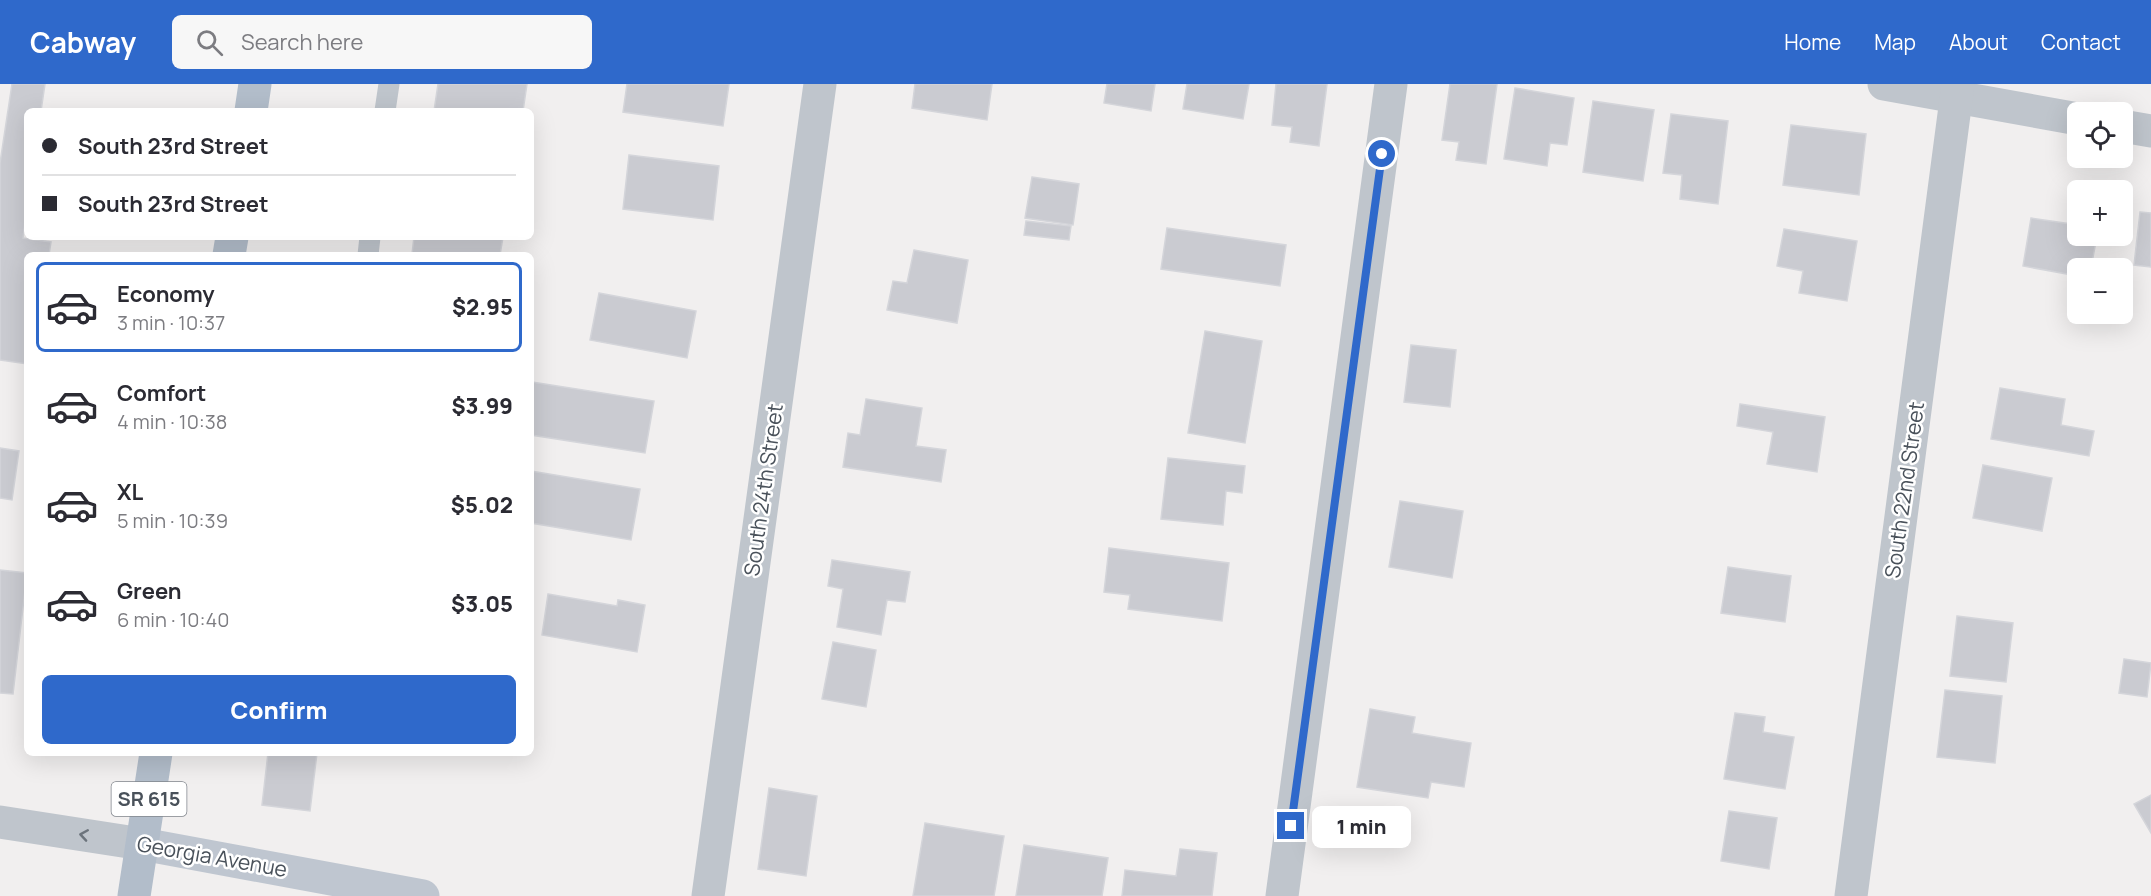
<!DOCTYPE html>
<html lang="en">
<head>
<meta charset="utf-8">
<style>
	body { margin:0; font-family:Manrope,sans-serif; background:#f7f7f7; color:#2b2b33; height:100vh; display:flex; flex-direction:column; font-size:22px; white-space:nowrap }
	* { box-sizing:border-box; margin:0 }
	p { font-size:20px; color:#7c7c81 }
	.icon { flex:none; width:33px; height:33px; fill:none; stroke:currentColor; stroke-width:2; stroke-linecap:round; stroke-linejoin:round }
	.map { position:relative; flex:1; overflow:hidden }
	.sheet { position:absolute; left:24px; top:168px; width:510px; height:504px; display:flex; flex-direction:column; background:#fff; border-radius:9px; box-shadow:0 6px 24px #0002 }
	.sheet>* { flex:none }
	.guide { position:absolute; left:24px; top:24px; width:510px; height:132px; border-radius:9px; box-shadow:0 6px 24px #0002; display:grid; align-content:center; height:132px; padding:0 18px; background:#fff }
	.tools { position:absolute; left:2067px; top:18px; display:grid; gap:12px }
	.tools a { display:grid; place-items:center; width:66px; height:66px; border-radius:9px; background:#fff; box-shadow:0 6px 24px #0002; font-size:30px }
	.end { position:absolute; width:27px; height:27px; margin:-14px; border:8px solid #2f69cb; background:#fff; box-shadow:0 0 0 3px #fff }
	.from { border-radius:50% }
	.bubble { position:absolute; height:42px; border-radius:9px; background:#fff; box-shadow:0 6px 24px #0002; font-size:20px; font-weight:800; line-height:42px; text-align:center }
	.guide b { display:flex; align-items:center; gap:21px; height:57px; font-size:22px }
	.guide b+b { border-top:2px solid #e1e1e2 }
	.guide i { width:15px; height:15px; background:#2b2b33 }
	ul { padding:10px 0 0; list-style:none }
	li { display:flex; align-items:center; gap:18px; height:90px; margin:0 12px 9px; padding:0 6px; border:3px solid transparent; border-radius:9px }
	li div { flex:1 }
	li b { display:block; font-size:22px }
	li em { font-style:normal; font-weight:800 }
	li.on { border-color:#2f69cb }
	li>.icon { width:54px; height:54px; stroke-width:1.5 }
	.button { display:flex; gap:12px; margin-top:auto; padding:12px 18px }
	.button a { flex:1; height:69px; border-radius:9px; background:#2f69cb; color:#fff; font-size:24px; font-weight:800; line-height:69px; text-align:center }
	header { display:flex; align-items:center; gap:36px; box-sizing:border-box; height:84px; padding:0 30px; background:#2f69cb; color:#fff }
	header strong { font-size:28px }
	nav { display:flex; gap:33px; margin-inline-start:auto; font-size:21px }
	.search { width:420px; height:54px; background:#f7f7f7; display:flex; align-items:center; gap:15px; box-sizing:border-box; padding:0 21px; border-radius:9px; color:#7c7c81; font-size:22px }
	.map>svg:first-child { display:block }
	.building { fill:#cacbd1; stroke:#d4d5da; stroke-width:1.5 }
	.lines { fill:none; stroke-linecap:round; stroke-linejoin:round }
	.lane { stroke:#bfc5cc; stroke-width:21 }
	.street { stroke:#bfc5cc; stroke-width:33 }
	.secondary { stroke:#bfc6d0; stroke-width:33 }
	.primary { stroke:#b2bdca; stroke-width:33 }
	.oneway { stroke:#6c747c }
	.route { stroke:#2f69cb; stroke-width:8 }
	.labels { text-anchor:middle; stroke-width:5; stroke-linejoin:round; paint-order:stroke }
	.shield { fill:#fff; stroke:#80858c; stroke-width:1.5 }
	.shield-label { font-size:20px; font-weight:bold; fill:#49515a }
	.street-label { font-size:21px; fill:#49515a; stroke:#fff }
</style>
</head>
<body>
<header>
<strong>Cabway</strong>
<div class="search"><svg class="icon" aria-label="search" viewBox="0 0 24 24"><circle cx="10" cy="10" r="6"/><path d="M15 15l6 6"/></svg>Search here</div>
<nav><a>Home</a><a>Map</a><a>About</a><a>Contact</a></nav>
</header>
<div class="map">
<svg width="2151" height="812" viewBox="0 0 2151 812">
	<rect width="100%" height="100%" fill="#f1efef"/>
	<!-- building -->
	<g class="building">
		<path d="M12 0H45L41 27H27V124L23 154 51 158 49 171H27V280L0 276V79Z"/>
		<path d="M438 0H527L523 27H434Z"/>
		<path d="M627 0H729L723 42 623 28Z"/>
		<path d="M915 0H992L987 36 912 24Z"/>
		<path d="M1107 0H1155L1151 27 1104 19Z"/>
		<path d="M1187 0H1249L1243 35 1183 25Z"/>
		<path d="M1276 0H1327L1319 62 1290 58 1292 43 1272 41Z"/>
		<path d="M1450 0H1497L1486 80 1456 76 1459 58 1442 56Z"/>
		<path d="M1515 4 1574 14 1567 61 1550 59 1547 82 1504 75Z"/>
		<path d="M1593 17 1654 26 1643 97 1583 88Z"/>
		<path d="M1671 30 1728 37 1718 120 1680 115 1682 91 1663 89Z"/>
		<path d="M1791 41 1866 50 1859 111 1783 101Z"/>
		<path d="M629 71 719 82 713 136 623 125Z"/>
		<path d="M1032 93 1079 100 1073 141 1025 134Z"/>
		<path d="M2140 128 2151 129V183L2134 181Z"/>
		<path d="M2031 134 2078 141V152H2097L2091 184H2078V192L2023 182Z"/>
		<path d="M1026 137 1071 142 1069 156 1024 151Z"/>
		<path d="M1167 144 1286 161 1280 202 1161 185Z"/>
		<path d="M1784 145 1857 157 1847 217 1799 209 1803 187 1777 182Z"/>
		<path d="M414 153H503L500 171 412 170Z"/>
		<path d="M914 166 968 176 957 239 887 226 893 197 907 199Z"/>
		<path d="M599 209 696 227 687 274 590 256Z"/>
		<path d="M1205 247 1262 257 1245 359 1188 349Z"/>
		<path d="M1411 261 1456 266 1450 323 1404 318Z"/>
		<path d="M532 298 654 317 645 369 531 351Z"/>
		<path d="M2000 304 2065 315 2061 341 2094 347 2089 372 1991 355Z"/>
		<path d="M866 315 922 324 916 362 946 366 941 398 843 383 848 349 860 351Z"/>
		<path d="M1740 320 1825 333 1817 388 1767 380 1773 348 1737 342Z"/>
		<path d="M0 364 19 367 12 416 0 414Z"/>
		<path d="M1168 374 1245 382 1242 409 1226 407 1223 441 1161 435Z"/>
		<path d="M1983 381 2052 394 2042 447 1973 434Z"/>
		<path d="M531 387 640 405 631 456 531 439Z"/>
		<path d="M1400 417 1463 427 1452 494 1389 483Z"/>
		<path d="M1109 464 1229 479 1222 537 1128 525 1130 511 1104 508Z"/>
		<path d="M832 476 910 488 905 518 887 516 881 551 837 543 843 505 828 502Z"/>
		<path d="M1728 483 1791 492 1785 538 1721 529Z"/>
		<path d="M0 486 27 489 13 610 0 609Z"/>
		<path d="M548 510 617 522 618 516 645 521 637 568 542 551Z"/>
		<path d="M1957 532 2013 539 2006 598 1950 592Z"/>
		<path d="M833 558 876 566 866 623 822 615Z"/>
		<path d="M2124 575 2151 579 2147 613 2119 609Z"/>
		<path d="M1945 606 2002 612 1995 679 1937 673Z"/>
		<path d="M1370 625 1415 633 1412 649 1471 659 1464 703 1431 698 1428 714 1357 703Z"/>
		<path d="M1735 629 1765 633 1763 648 1794 653 1785 705 1724 695Z"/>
		<path d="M268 669H317L310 727 262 721Z"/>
		<path d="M769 704 817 712 806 792 758 785Z"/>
		<path d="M2151 711V749L2134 720Z"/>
		<path d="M1729 727 1777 734 1769 785 1721 777Z"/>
		<path d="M925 739 1004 752 994 812H913Z"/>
		<path d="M1024 761 1108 774 1102 812H1016Z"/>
		<path d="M1180 765 1217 769 1212 812H1122L1125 786 1176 792Z"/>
	</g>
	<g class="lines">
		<!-- lane -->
		<g class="lane">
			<path d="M385 27 389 0"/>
			<path d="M368 171 370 153"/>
		</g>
		<!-- street -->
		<g class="street">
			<path d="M1884 0 2078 35"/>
			<path d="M2122 42 2151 47"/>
			<path d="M0 738 142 760"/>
			<path d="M708 812 820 0"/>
			<path d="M1282 812 1391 0"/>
			<path d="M1851 812 1958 0"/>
		</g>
		<!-- secondary -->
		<path class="secondary" d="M142 760 423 812"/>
		<!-- primary -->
		<g class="primary">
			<path d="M251 27 255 0"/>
			<path d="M229 171 232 153"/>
			<path d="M134 812 156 669"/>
		</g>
	</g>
	<!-- one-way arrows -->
	<defs><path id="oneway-chevron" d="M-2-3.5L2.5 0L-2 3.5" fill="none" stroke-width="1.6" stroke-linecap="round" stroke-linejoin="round" transform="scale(1.5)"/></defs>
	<use class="oneway" href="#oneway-chevron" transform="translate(84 751) rotate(-171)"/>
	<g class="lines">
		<!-- route -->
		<path class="route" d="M1291 742 1382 70"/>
	</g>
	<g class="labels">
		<!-- shield labels -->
		<rect class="shield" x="111.5" y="698" width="75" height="34" rx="4.5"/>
		<g class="shield-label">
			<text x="149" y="722">SR 615</text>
		</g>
		<!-- street labels -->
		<g class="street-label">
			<text transform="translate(764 406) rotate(-82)" y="7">South 24th Street</text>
			<text transform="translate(1905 406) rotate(-82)" y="7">South 22nd Street</text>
			<text transform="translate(212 773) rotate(10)" y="7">Georgia Avenue</text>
		</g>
	</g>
</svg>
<div class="tools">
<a><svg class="icon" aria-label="locate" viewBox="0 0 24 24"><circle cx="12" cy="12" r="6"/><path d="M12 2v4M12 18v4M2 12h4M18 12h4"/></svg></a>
<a>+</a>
<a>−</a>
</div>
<i class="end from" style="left:1382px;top:70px"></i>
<i class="end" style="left:1291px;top:742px"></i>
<div class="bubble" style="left:1312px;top:722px;width:99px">1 min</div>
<div class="guide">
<b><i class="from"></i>South 23rd Street</b>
<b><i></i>South 23rd Street</b>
</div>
<section class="sheet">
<ul>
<li class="on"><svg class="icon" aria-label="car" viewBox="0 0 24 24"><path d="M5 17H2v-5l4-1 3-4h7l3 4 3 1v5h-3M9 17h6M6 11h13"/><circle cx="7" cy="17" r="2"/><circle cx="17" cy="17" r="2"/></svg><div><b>Economy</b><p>3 min · 10:37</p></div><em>$2.95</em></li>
<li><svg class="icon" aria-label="car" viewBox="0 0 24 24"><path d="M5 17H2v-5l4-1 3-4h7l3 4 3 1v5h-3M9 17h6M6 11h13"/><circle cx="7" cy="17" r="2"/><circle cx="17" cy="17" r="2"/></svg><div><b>Comfort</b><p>4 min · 10:38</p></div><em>$3.99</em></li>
<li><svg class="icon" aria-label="car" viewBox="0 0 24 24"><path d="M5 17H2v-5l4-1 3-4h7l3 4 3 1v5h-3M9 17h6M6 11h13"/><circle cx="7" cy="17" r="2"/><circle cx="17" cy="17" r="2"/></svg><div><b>XL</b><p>5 min · 10:39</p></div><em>$5.02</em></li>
<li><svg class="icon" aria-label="car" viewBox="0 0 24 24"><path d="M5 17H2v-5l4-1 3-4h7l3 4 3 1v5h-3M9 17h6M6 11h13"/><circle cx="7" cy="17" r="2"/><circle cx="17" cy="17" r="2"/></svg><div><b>Green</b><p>6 min · 10:40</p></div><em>$3.05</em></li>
</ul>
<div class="button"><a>Confirm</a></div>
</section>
</div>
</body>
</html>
